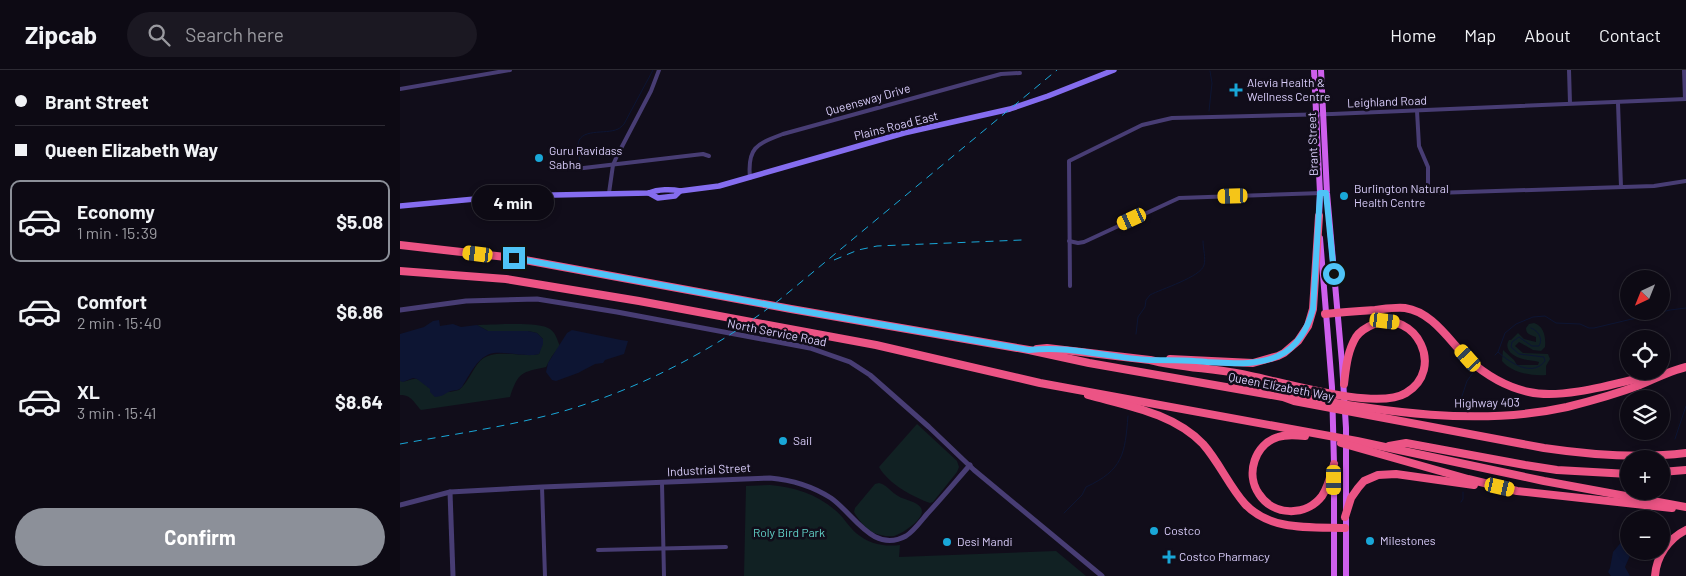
<!DOCTYPE html>
<html lang="en">
<head>
<meta charset="utf-8">
<style>
	body { margin:0; font-family:Barlow,sans-serif; background:#1b1822; color:#f1f3f6; height:100vh; display:flex; flex-direction:column; font-size:19px; white-space:nowrap }
	* { box-sizing:border-box; margin:0 }
	p { font-size:16px; color:#9a9aa0 }
	.icon { flex:none; width:28px; height:28px; fill:none; stroke:currentColor; stroke-width:2; stroke-linecap:round; stroke-linejoin:round }
	.map { position:relative; flex:1; overflow:hidden }
	.side { display:flex; flex-direction:column; background:#0d0a14; width:400px }
	.side>* { flex:none }
	.hud { display:grid; align-content:center; height:110px; padding:0 15px; background:#0d0a14 }
	.needle { width:32px; rotate:223deg }
	.buttons { position:absolute; left:1220px; top:200px; display:grid; gap:10px }
	.buttons a { display:grid; place-items:center; width:50px; height:50px; border-radius:50%; background:#0d0a14; box-shadow:0 2px 8px #0003,0 0 0 1px #2d2b34; font-size:25px }
	.end { position:absolute; width:22px; height:22px; margin:-11px; border:6px solid #4fc3f7; background:#111; box-shadow:0 0 0 2px #111 }
	.from { border-radius:50% }
	.bubble { position:absolute; height:35px; border-radius:18px; background:#0d0a14; box-shadow:0 2px 8px #0003,0 0 0 1px #2d2b34; font-size:16px; font-weight:700; line-height:35px; text-align:center }
	.car { position:absolute; width:15px; height:30px; margin:-15px -8px; border-radius:6px; box-shadow:0 0 4px 1px #0007; background:linear-gradient(#f5c518 24%,#345 0 40%,#f5c518 0 76%,#345 0 86%,#f5c518 0) }
	.hud b { display:flex; align-items:center; gap:18px; height:48px; font-size:19px }
	.hud b+b { border-top:1px solid #2d2b34 }
	.hud i { width:12px; height:12px; background:#f1f3f6 }
	ul { padding:0; list-style:none }
	li { display:flex; align-items:center; gap:15px; height:82px; margin:0 10px 8px; padding:0 5px; border:2px solid transparent; border-radius:10px }
	li div { flex:1 }
	li b { display:block; font-size:19px }
	li em { font-style:normal; font-weight:700 }
	li.active { border-color:#8c9099 }
	li>.icon { width:45px; height:45px; stroke-width:1.5 }
	.primary-button { display:flex; gap:10px; margin-top:auto; padding:10px 15px }
	.primary-button a { flex:1; height:58px; border-radius:30px; background:#8c9099; color:#fff; font-size:20px; font-weight:700; line-height:58px; text-align:center }
	header { display:flex; align-items:center; gap:30px; box-sizing:border-box; height:70px; padding:0 25px; background:#0d0a14; border-bottom:1px solid #2d2b34 }
	header strong { font-size:24px }
	nav { display:flex; gap:28px; margin-inline-start:auto; font-size:18px }
	.search { width:350px; height:45px; background:#1b1822; display:flex; align-items:center; gap:12px; box-sizing:border-box; padding:0 18px; border-radius:28px; color:#9a9aa0; font-size:19px }
	main { display:flex; flex:1; min-height:0 }
	.map>svg:first-child { display:block }
	.green { fill:#112123 }
	.water { fill:#0d1533 }
	.lines { fill:none; stroke-linecap:round; stroke-linejoin:round }
	.stream { stroke:#0d1533; stroke-width:1 }
	.minor { stroke:#483d74; stroke-width:4 }
	.tertiary { stroke:#483d74; stroke-width:5 }
	.secondary { stroke:#856def; stroke-width:5.5 }
	.primary { stroke:#ce5fed; stroke-width:6 }
	.motorway { stroke:#ec5485; stroke-width:8 }
	.rail { stroke:#19a7d8; stroke-width:1; stroke-dasharray:8 6; stroke-linecap:butt }
	.route { stroke:#4fc3f7; stroke-width:6 }
	.poi-dot { fill:#19a7d8; stroke:#110d1a; stroke-width:2 }
	.labels { text-anchor:middle; stroke-width:5; stroke-linejoin:round; paint-order:stroke }
	.poi-label { font-size:12px; fill:#d8ccf9; stroke:#110d1a; text-anchor:start }
	.street-label { font-size:12px; fill:#d8ccf9; stroke:#110d1a }
	.park-label { font-size:12px; fill:#61d0c6; stroke:#110d1a }
</style>
</head>
<body>
<header>
<strong>Zipcab</strong>
<div class="search"><svg class="icon" aria-label="search" viewBox="0 0 24 24"><circle cx="10" cy="10" r="6"/><path d="M15 15l6 6"/></svg>Search here</div>
<nav><a>Home</a><a>Map</a><a>About</a><a>Contact</a></nav>
</header>
<main>
<section class="side">
<div class="hud">
<b><i class="from"></i>Brant Street</b>
<b><i></i>Queen Elizabeth Way</b>
</div>
<ul>
<li class="active"><svg class="icon" aria-label="car" viewBox="0 0 24 24"><path d="M5 17H2v-5l4-1 3-4h7l3 4 3 1v5h-3M9 17h6M6 11h13"/><circle cx="7" cy="17" r="2"/><circle cx="17" cy="17" r="2"/></svg><div><b>Economy</b><p>1 min · 15:39</p></div><em>$5.08</em></li>
<li><svg class="icon" aria-label="car" viewBox="0 0 24 24"><path d="M5 17H2v-5l4-1 3-4h7l3 4 3 1v5h-3M9 17h6M6 11h13"/><circle cx="7" cy="17" r="2"/><circle cx="17" cy="17" r="2"/></svg><div><b>Comfort</b><p>2 min · 15:40</p></div><em>$6.86</em></li>
<li><svg class="icon" aria-label="car" viewBox="0 0 24 24"><path d="M5 17H2v-5l4-1 3-4h7l3 4 3 1v5h-3M9 17h6M6 11h13"/><circle cx="7" cy="17" r="2"/><circle cx="17" cy="17" r="2"/></svg><div><b>XL</b><p>3 min · 15:41</p></div><em>$8.64</em></li>
</ul>
<div class="primary-button"><a>Confirm</a></div>
</section>
<div class="map">
<svg width="1286" height="506" viewBox="0 0 1286 506">
	<rect width="100%" height="100%" fill="#110d1a"/>
	<!-- green -->
	<g class="green">
		<path d="M1134 253C1144 256 1146 267 1145 277L1141 281 1133 280 1119 272 1115 276 1123 283 1148 284 1150 289 1146 296V305C1131 306 1112 303 1102 291L1103 280 1114 290 1117 295H1138L1139 292C1133 290 1128 291 1123 289 1114 287 1103 280 1109 270H1111L1118 263 1124 269 1136 272V267C1130 265 1126 264 1126 258L1129 254Z"/>
		<path d="M77 255C93 255 139 251 150 259 156 263 157 270 160 276L152 286 146 297C122 302 118 302 110 327L21 340C14 333 12 325 0 325V311C7 313 11 308 17 309L50 322 59 320C68 313 72 300 80 291 94 277 120 288 139 284L143 269 137 263 128 261H88Z"/>
		<path d="M517 354 557 391 559 397 557 402 533 432 530 433C511 426 489 414 479 397Z"/>
		<path d="M479 413C486 414 491 422 498 426 504 430 517 431 521 438 527 448 502 464 494 466 487 467 478 465 472 462 465 458 458 449 454 442L455 438 475 414Z"/>
		<path d="M370 415C393 417 417 424 435 440 443 446 448 456 456 463 469 474 484 477 500 475L499 487 656 481 686 506H344L346 416Z"/>
	</g>
	<!-- water -->
	<g class="water">
		<path d="M39 250 40 256 53 254 61 257 77 255 88 261H128L137 263 143 269V274L139 284 134 285C121 286 107 282 94 283 78 285 69 306 62 317 58 321 55 320 51 321 43 324 45 326 35 327L30 322V319L17 309 13 308 3 312 0 311V264L24 257 33 251Z"/>
		<path d="M172 260 221 270 228 271 224 284 205 290 203 293 195 294 178 303 156 311 152 310 146 302 148 293 167 263Z"/>
		<path d="M1223 470 1229 473V481H1232L1225 497 1230 506H1211L1208 502 1210 498 1213 482Z"/>
	</g>
	<g class="lines">
		<!-- stream -->
		<g class="stream">
			<path d="M809 41 812 13 810 1"/>
			<path d="M181 96C180 90 178 83 178 76 178 57 206 65 218 59 219 59 223 55 224 54L253 0"/>
			<path d="M736 264 738 247 745 237 746 230 750 225C761 219 801 207 804 195 806 188 803 179 803 171"/>
			<path d="M1098 282 1105 263 1116 254 1133 247 1145 246 1156 253 1180 254 1189 258H1194L1270 240 1286 238"/>
			<path d="M1095 285 1098 282C1109 292 1132 308 1145 291L1144 287 1119 284 1111 277 1112 272 1119 267 1132 276H1139C1143 269 1139 261 1131 258"/>
			<path d="M1060 332 1067 311 1073 303"/>
			<path d="M1275 369 1286 336"/>
			<path d="M1061 432 1063 429V422"/>
			<path d="M664 443 682 425 686 417C723 400 725 384 728 346"/>
			<path d="M1251 449 1253 447"/>
			<path d="M1227 472 1229 469"/>
		</g>
		<!-- minor -->
		<g class="minor">
			<path d="M1169 0 1170 33"/>
			<path d="M1284 0 1285 29"/>
			<path d="M0 19 110 0"/>
			<path d="M1218 33 1221 117"/>
			<path d="M1017 41 1019 76 1028 97V116L1029 120 1035 123 1254 116 1286 111"/>
			<path d="M175 99 303 84 309 86"/>
			<path d="M350 108C347 77 357 74 383 64L601 4 620 3"/>
			<path d="M209 123 213 95 217 86 251 21 259 0"/>
			<path d="M669 171 678 173 684 172 779 128 922 123"/>
			<path d="M670 216 669 91 742 55 772 48 932 44 1286 29"/>
			<path d="M262 413 264 506"/>
			<path d="M142 417 145 506"/>
			<path d="M198 480 326 477"/>
		</g>
		<!-- tertiary -->
		<g class="tertiary">
			<path d="M0 240 66 231 137 229 217 242 410 278 450 292 470 305 529 357 574 400 702 506"/>
			<path d="M50 422 53 506"/>
			<path d="M0 435 50 422 142 417 370 408C393 410 412 416 431 428 454 444 473 484 506 466 514 461 521 451 527 444 542 428 556 411 570 395"/>
		</g>
		<!-- secondary -->
		<g class="secondary">
			<path d="M249 123 258 128 275 126 280 121"/>
			<path d="M0 136 107 126 249 123C258 119 272 119 280 121L319 116 504 63 610 39 648 26 714 0"/>
		</g>
		<!-- primary -->
		<g class="primary">
			<path d="M914 0 920 123 919 149"/>
			<path d="M921 0 927 123 942 293 946 358V506"/>
			<path d="M920 168 932 317 934 394V506"/>
		</g>
		<!-- motorway -->
		<g class="motorway">
			<path d="M0 175 114 188 391 239 629 280 689 293 883 327 894 331 1144 378C1191 385 1239 389 1286 383"/>
			<path d="M0 201 106 209 239 231 476 275 640 313 957 371 1144 411 1286 437"/>
			<path d="M925 244C942 242 958 241 975 240 984 239 995 237 1005 238 1033 242 1050 272 1069 290 1086 305 1106 317 1129 322 1164 330 1220 312 1256 304"/>
			<path d="M637 279 647 278 750 290C778 297 807 298 836 303 874 309 975 342 1006 323 1046 299 1016 239 974 254 967 257 960 261 956 267 947 282 946 298 944 314"/>
			<path d="M770 289 853 293 878 286 884 283 898 271 908 256 913 239 919 146"/>
			<path d="M688 325C728 336 773 343 803 374 819 392 829 416 845 434 870 461 911 457 945 458"/>
			<path d="M887 327 894 326C983 341 1077 357 1167 337 1191 331 1216 324 1240 315 1255 308 1270 301 1286 297"/>
			<path d="M905 366C896 365 887 364 878 367 855 374 845 404 859 424 873 446 906 447 922 426 928 417 931 405 934 394"/>
			<path d="M941 373 1068 409 1117 421 1272 438"/>
			<path d="M989 376 1006 373 1125 395 1157 400 1229 404"/>
			<path d="M1261 402 1286 400"/>
			<path d="M945 447 951 428 958 418 964 411 978 405 996 404 1074 415"/>
			<path d="M1255 506C1256 487 1269 468 1286 460"/>
		</g>
		<!-- rail -->
		<g class="rail">
			<path d="M434 190 458 180 477 176 622 170"/>
			<path d="M0 374C55 364 111 356 164 341 244 317 318 278 383 227L657 0"/>
		</g>
	</g>
	<g class="lines">
		<!-- route -->
		<path class="route" d="M114 188 391 239 629 280C670 275 710 288 750 290 769 290 788 290 807 292 831 293 856 296 878 286 897 278 908 258 913 239L920 123H926L934 204"/>
	</g>
	<!-- markers -->
	<g class="poi-dot">
		<path d="M833.5 12.5h5v5h5v5h-5v5h-5v-5h-5v-5h5z"/>
		<circle cx="139" cy="88" r="5"/>
		<circle cx="944" cy="126" r="5"/>
		<circle cx="383" cy="371" r="5"/>
		<circle cx="754" cy="461" r="5"/>
		<circle cx="970" cy="471" r="5"/>
		<circle cx="547" cy="472" r="5"/>
		<path d="M766.5 479.5h5v5h5v5h-5v5h-5v-5h-5v-5h5z"/>
	</g>
	<g class="labels">
		<!-- poi labels -->
		<g class="poi-label">
			<text x="847" y="17">Alevia Health &amp;<tspan x="847" dy="14">Wellness Centre</tspan></text>
			<text x="149" y="85">Guru Ravidass<tspan x="149" dy="14">Sabha</tspan></text>
			<text x="954" y="123">Burlington Natural<tspan x="954" dy="14">Health Centre</tspan></text>
			<text x="393" y="375">Sail</text>
			<text x="764" y="465">Costco</text>
			<text x="980" y="475">Milestones</text>
			<text x="557" y="476">Desi Mandi</text>
			<text x="779" y="491">Costco Pharmacy</text>
		</g>
		<!-- street labels -->
		<g class="street-label">
			<text transform="translate(468 30) rotate(-16)" y="4">Queensway Drive</text>
			<text transform="translate(987 32) rotate(-2)" y="4">Leighland Road</text>
			<text transform="translate(496 56) rotate(-14)" y="4">Plains Road East</text>
			<text transform="translate(913 74) rotate(-92)" y="4">Brant Street</text>
			<text transform="translate(377 263) rotate(11)" y="4">North Service Road</text>
			<text transform="translate(881 317) rotate(11)" y="4">Queen Elizabeth Way</text>
			<text transform="translate(1087 333) rotate(-1)" y="4">Highway 403</text>
			<text transform="translate(309 400) rotate(-3)" y="4">Industrial Street</text>
		</g>
		<!-- park labels -->
		<g class="park-label">
			<text x="389" y="467">Roly Bird Park</text>
		</g>
	</g>
</svg>
<div class="buttons">
<a><svg class="needle" viewBox="-14 -14 28 28"><path d="M0-13l5 13h-10z" fill="#e53935"/><path d="M0 13l5-13h-10z" fill="#9a9aa0"/></svg></a>
<a><svg class="icon" aria-label="locate" viewBox="0 0 24 24"><circle cx="12" cy="12" r="6"/><path d="M12 2v4M12 18v4M2 12h4M18 12h4"/></svg></a>
<a><svg class="icon" aria-label="layers" viewBox="0 0 24 24"><path d="M12 4l9 5-9 5-9-5zM3 14l9 5 9-5"/></svg></a>
<a>+</a>
<a>−</a>
</div>
<i class="end from" style="left:934px;top:204px"></i>
<i class="end" style="left:114px;top:188px"></i>
<div class="bubble" style="left:72px;top:115px;width:82px">4 min</div>
<i class="car" style="left:833px;top:126px;rotate:268deg"></i>
<i class="car" style="left:732px;top:149px;rotate:245deg"></i>
<i class="car" style="left:78px;top:184px;rotate:277deg"></i>
<i class="car" style="left:985px;top:251px;rotate:97deg"></i>
<i class="car" style="left:1068px;top:288px;rotate:318deg"></i>
<i class="car" style="left:934px;top:410px;rotate:180deg"></i>
<i class="car" style="left:1100px;top:417px;rotate:103deg"></i>
</div>
</main>
</body>
</html>
